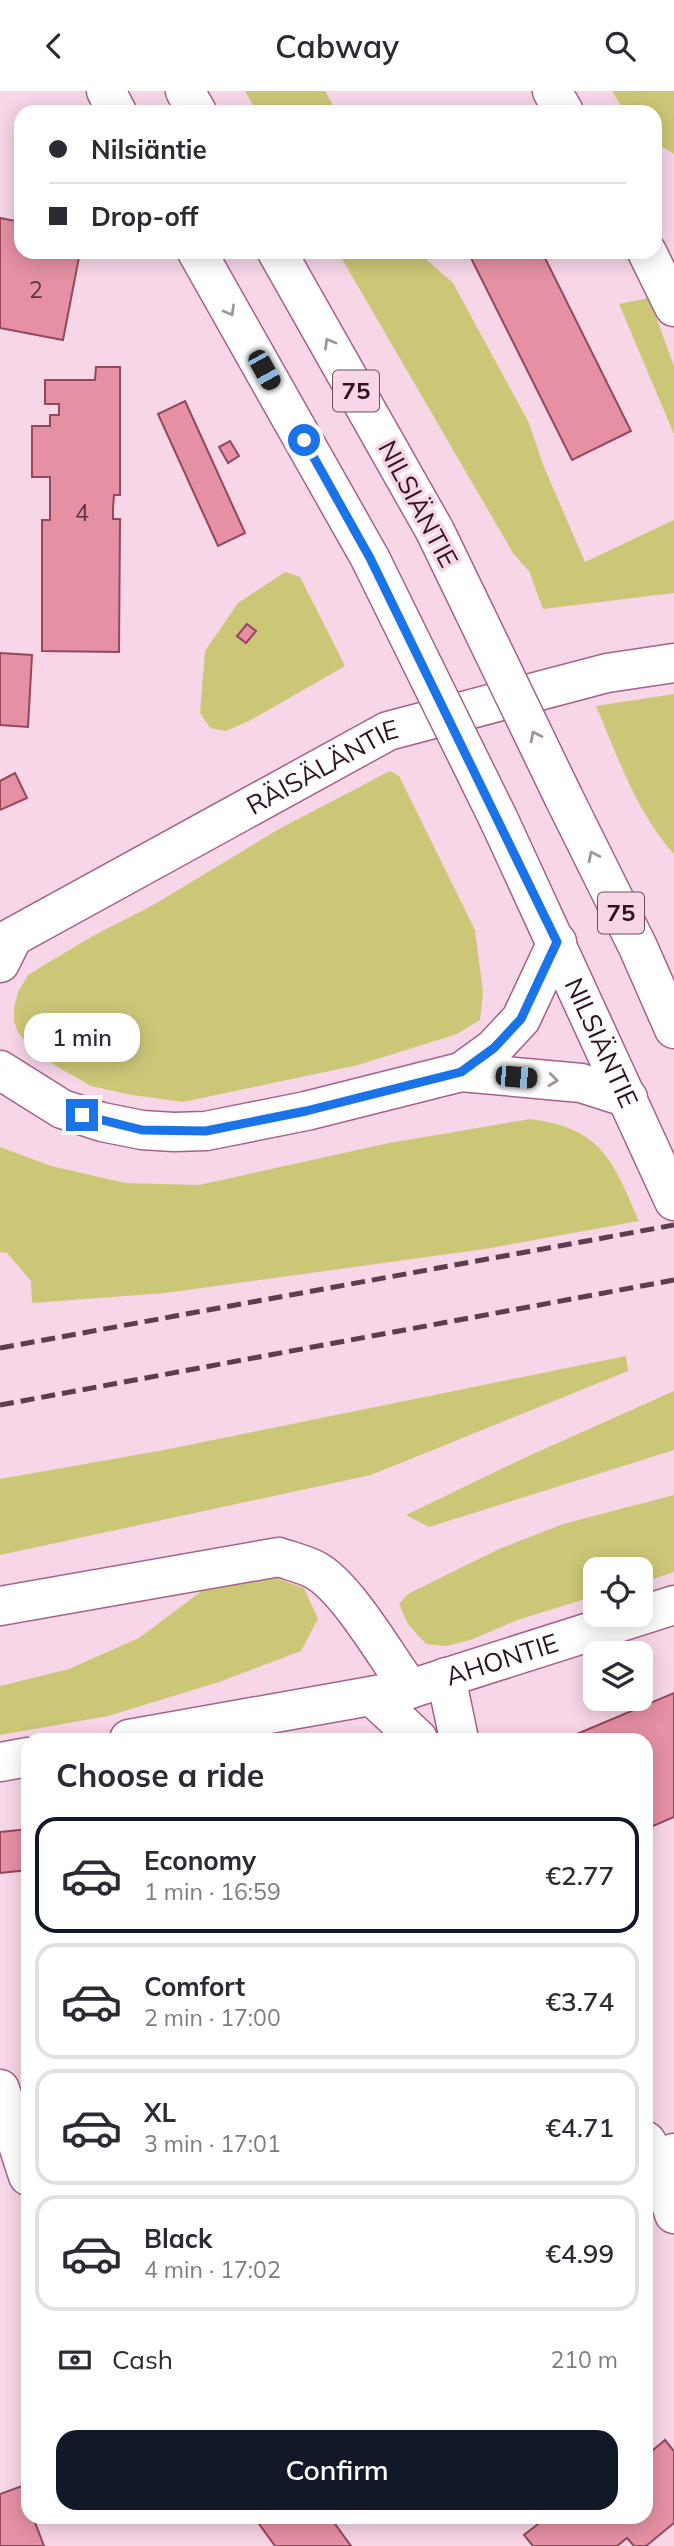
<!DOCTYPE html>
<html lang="en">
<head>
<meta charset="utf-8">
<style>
	body { margin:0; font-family:Mulish,sans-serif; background:#f7f7f7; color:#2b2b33; height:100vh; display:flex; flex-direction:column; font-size:26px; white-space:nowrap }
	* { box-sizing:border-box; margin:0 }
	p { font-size:23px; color:#7c7c81 }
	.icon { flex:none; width:38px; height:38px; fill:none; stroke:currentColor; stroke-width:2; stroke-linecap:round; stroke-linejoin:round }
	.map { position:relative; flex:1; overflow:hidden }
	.side { position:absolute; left:21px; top:1642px; width:632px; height:791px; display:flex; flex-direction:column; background:#fff; border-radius:21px; box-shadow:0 4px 18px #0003 }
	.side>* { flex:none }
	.top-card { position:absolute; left:14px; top:14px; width:648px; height:154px; border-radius:21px; box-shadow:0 4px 18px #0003; display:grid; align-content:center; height:154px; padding:0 35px; background:#fff }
	.buttons { position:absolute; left:583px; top:1466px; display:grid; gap:14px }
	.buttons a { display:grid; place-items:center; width:70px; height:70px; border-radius:14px; background:#fff; box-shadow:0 4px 18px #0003; font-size:35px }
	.end { position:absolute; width:32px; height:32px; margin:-16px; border:9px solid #1a73e8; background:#fff; box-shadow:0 0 0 4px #fff }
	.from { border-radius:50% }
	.bubble { position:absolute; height:49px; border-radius:21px; background:#fff; box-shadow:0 4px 18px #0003; font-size:23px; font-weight:600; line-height:49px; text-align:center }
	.car { position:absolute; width:21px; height:42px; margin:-21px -10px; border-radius:9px; box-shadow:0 0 5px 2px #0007; background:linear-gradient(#222 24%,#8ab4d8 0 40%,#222 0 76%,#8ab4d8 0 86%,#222 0) }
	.top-card b { display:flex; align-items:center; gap:24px; height:66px; font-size:26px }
	.top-card b+b { border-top:2px solid #e1e1e2 }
	.top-card i { width:18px; height:18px; background:#2b2b33 }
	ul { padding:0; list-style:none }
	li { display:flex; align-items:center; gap:21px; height:116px; margin:0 14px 10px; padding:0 21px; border:4px solid #e1e1e2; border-radius:21px }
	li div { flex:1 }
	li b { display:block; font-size:26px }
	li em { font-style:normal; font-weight:600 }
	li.on { border-color:#111827 }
	li>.icon { width:63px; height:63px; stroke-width:1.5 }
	h2 { padding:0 35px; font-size:32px; line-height:84px }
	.pay { display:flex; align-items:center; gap:18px; height:77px; padding:0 35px; font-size:26px }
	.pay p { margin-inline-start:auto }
	.cta { display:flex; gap:14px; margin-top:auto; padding:14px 35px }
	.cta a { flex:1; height:80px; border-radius:21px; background:#111827; color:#fff; font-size:28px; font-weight:600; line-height:80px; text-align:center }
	header { display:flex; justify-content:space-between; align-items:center; height:91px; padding:0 35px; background:#fff; font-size:32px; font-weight:600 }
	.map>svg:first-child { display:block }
	.green { fill:#ccc777 }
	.building { fill:#e590a3; stroke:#95475b; stroke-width:2 }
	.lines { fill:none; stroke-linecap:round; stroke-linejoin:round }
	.minor-casing { stroke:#a8608a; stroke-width:41 }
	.major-casing { stroke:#a8608a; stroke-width:41 }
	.minor { stroke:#fff; stroke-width:38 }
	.major { stroke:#fff; stroke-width:38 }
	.rail { stroke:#5c3e50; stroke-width:5; stroke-dasharray:14 7; stroke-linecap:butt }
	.major-bridge-casing { stroke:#a8608a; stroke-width:41; stroke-linecap:butt }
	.major-bridge { stroke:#fff; stroke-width:38 }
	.oneway { stroke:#a1949c }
	.route { stroke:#1a73e8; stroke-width:9 }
	.labels { text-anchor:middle; stroke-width:7; stroke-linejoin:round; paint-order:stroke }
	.number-label { font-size:23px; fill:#5c3244 }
	.shield { fill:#f7d6e7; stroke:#6b4d5e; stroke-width:2 }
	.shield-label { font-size:24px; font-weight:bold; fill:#2f1224 }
	.street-label { font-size:26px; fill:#2f1224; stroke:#f7d6e7 }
</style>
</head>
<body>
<header><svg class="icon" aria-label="back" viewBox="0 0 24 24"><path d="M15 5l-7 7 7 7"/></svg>Cabway<svg class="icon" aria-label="search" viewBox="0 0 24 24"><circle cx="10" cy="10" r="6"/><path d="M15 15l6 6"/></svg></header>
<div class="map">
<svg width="674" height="2455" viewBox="0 0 674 2455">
	<rect width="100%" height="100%" fill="#f7d6e7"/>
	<!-- green -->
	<g class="green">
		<path d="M245 0H325L337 21H257Z"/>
		<path d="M612 0H674V63L655 51 654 21H625Z"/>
		<path d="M338 161H418L453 192 528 330 544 376 585 471 674 429V502L543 518 529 480 513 462Z"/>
		<path d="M649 207 674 275V343L619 213Z"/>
		<path d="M285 481 300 486 345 575 249 630 226 640 210 637 200 622 205 560 238 512Z"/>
		<path d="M674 603V763C636 721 618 666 596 615Z"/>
		<path d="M390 680 399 685 475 839 483 901 480 929 457 943 358 974 183 1011 132 1004 91 995 56 975 30 956 18 941 14 930V917L18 901 28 884 91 846 155 813 279 738Z"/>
		<path d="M530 1028C602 1037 613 1070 639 1130L485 1158 165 1202 32 1212 31 1190 7 1162 0 1161V1056L51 1075 125 1092 199 1094 389 1052Z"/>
		<path d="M626 1265 628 1280 371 1384 0 1464V1388L164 1359Z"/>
		<path d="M674 1300V1359L429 1436 406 1424 522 1368Z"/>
		<path d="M674 1404V1481L641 1492 640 1479H595V1505L517 1529 473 1548 447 1555 426 1553 408 1533 399 1513 408 1503 499 1458 563 1433Z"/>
		<path d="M265 1483 304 1497 318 1528 301 1560 219 1591 108 1625 0 1644V1595L69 1578 139 1547 203 1499Z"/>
	</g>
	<!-- building -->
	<g class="building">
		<path d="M0 127 21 131V161H80L63 249 0 237Z"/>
		<path d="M468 161H542L631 340 572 369Z"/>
		<path d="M96 276H120V404H114L113 417V428H120L119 561 42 560V429H50V386H32V335H50V324H59V313H45V289H95Z"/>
		<path d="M185 310 245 442 218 455 158 323Z"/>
		<path d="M230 350 239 365 228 372 219 356Z"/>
		<path d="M247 533 256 540 246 552 237 545Z"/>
		<path d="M0 562 32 564 28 636 0 634Z"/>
		<path d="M15 682 27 707 0 719V690Z"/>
		<path d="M674 1602V1726L646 1738V1648H565Z"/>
		<path d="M28 1738V1779L0 1782V1741Z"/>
		<path d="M665 2349 674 2360V2432L646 2455H634L627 2447 617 2455H533L524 2444 547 2426H646V2365Z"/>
		<path d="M22 2395 28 2411V2426H33L44 2455H0V2403Z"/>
		<path d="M254 2426H330L351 2455H275Z"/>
	</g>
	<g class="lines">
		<!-- minor casing -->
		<g class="minor-casing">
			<g id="minor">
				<path d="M552 0 564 21"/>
				<path d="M647 161 674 216"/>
				<path id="s1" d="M0 853 388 640 607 582 674 572"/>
				<path d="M0 1515 279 1466C290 1470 304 1473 315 1479 347 1496 387 1567 410 1598"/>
				<path d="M446 1586 459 1648"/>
				<path d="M372 1605 418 1648"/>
				<path id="s2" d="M129 1648 410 1598 674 1514"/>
				<path d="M0 1671 28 1666"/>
				<path d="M0 1998 28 2085"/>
				<path d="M646 2050 657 2068 674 2123"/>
			</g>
		</g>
		<!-- major casing -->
		<g class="major-casing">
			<g id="major">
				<path d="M106 0 117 21"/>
				<path d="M185 0 197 21"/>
				<path d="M197 161 370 467"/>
				<path d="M277 161 435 440"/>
				<path d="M564 707 638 856 674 938"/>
				<path id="s3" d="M499 729 674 1110"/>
				<path d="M0 872 12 848"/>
				<path d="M0 979 62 1018 102 1031 142 1039 174 1041 206 1040 306 1020 461 981 581 992 628 1007"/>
				<path d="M461 981 494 957 521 928 557 851"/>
				<path d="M657 2068 674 2062"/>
			</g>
		</g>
		<!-- minor -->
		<use href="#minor" class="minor"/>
		<!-- major -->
		<use href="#major" class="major"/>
		<!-- rail -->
		<g class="rail">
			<path d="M0 1257 674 1134"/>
			<path d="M0 1314 674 1189"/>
		</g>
		<!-- major-bridge casing -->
		<g class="major-bridge-casing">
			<g id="major-bridge">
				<path d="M435 440 564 707"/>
				<path d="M370 467 499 729"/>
			</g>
		</g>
		<!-- major-bridge -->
		<use href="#major-bridge" class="major-bridge"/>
	</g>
	<!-- one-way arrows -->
	<defs><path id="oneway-chevron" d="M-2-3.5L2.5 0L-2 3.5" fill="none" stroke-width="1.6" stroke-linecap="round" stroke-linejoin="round" transform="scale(1.75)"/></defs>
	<g class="oneway">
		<use href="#oneway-chevron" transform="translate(230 220) rotate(60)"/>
		<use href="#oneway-chevron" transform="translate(329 252) rotate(-120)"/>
		<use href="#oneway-chevron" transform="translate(535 645) rotate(-116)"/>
		<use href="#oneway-chevron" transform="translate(593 765) rotate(-116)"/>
		<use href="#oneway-chevron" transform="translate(553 989) rotate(6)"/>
	</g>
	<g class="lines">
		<!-- route -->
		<path class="route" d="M82 1024 142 1039 206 1040 306 1020 461 981 494 957 521 928 557 851 370 467 304 349"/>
	</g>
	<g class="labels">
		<!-- number labels -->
		<g class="number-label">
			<text x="36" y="207">2</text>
			<text x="82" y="430">4</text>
		</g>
		<!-- shield labels -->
		<g class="shield">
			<rect x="333" y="279.5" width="46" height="41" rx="5"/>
			<rect x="598" y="801.5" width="46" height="41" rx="5"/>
		</g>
		<g class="shield-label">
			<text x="356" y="308">75</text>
			<text x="621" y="830">75</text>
		</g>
		<!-- street labels -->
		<g class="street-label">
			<text transform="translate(418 413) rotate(62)" y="9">NILSIÄNTIE</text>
			<text dy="9" stroke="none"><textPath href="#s1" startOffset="368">RÄISÄLÄNTIE</textPath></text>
			<text dy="9" stroke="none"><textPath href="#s3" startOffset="245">NILSIÄNTIE</textPath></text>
			<text dy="9" stroke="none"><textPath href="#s2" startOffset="382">AHONTIE</textPath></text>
		</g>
	</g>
</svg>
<div class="buttons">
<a><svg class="icon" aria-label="locate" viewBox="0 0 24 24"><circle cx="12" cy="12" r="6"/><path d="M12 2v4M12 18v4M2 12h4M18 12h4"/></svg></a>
<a><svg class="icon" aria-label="layers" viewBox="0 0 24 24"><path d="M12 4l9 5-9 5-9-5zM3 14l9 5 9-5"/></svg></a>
</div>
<i class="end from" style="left:304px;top:349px"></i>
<i class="end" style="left:82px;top:1024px"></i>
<div class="bubble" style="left:24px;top:922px;width:116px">1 min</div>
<i class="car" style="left:264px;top:279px;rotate:151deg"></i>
<i class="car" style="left:516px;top:986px;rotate:95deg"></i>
<div class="top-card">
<b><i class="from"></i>Nilsiäntie</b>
<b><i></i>Drop-off</b>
</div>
<section class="side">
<h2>Choose a ride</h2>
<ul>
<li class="on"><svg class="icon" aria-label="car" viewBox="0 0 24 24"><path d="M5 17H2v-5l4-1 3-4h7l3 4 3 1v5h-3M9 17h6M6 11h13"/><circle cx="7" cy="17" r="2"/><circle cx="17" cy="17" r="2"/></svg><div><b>Economy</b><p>1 min · 16:59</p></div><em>€2.77</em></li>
<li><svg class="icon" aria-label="car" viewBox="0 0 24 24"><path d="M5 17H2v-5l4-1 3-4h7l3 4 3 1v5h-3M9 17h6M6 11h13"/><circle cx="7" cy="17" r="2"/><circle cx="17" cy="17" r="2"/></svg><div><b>Comfort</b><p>2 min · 17:00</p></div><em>€3.74</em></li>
<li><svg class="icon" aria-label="car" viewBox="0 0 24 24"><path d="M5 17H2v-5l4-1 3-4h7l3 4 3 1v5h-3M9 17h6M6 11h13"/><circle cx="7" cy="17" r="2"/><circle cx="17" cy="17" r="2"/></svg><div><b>XL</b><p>3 min · 17:01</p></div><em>€4.71</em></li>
<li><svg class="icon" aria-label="car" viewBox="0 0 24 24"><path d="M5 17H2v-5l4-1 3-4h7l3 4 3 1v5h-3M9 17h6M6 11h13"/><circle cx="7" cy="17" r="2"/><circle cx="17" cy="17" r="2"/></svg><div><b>Black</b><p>4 min · 17:02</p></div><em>€4.99</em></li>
</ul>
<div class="pay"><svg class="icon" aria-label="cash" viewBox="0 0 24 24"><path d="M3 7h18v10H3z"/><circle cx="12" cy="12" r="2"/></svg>Cash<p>210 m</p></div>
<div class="cta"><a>Confirm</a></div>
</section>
</div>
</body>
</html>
